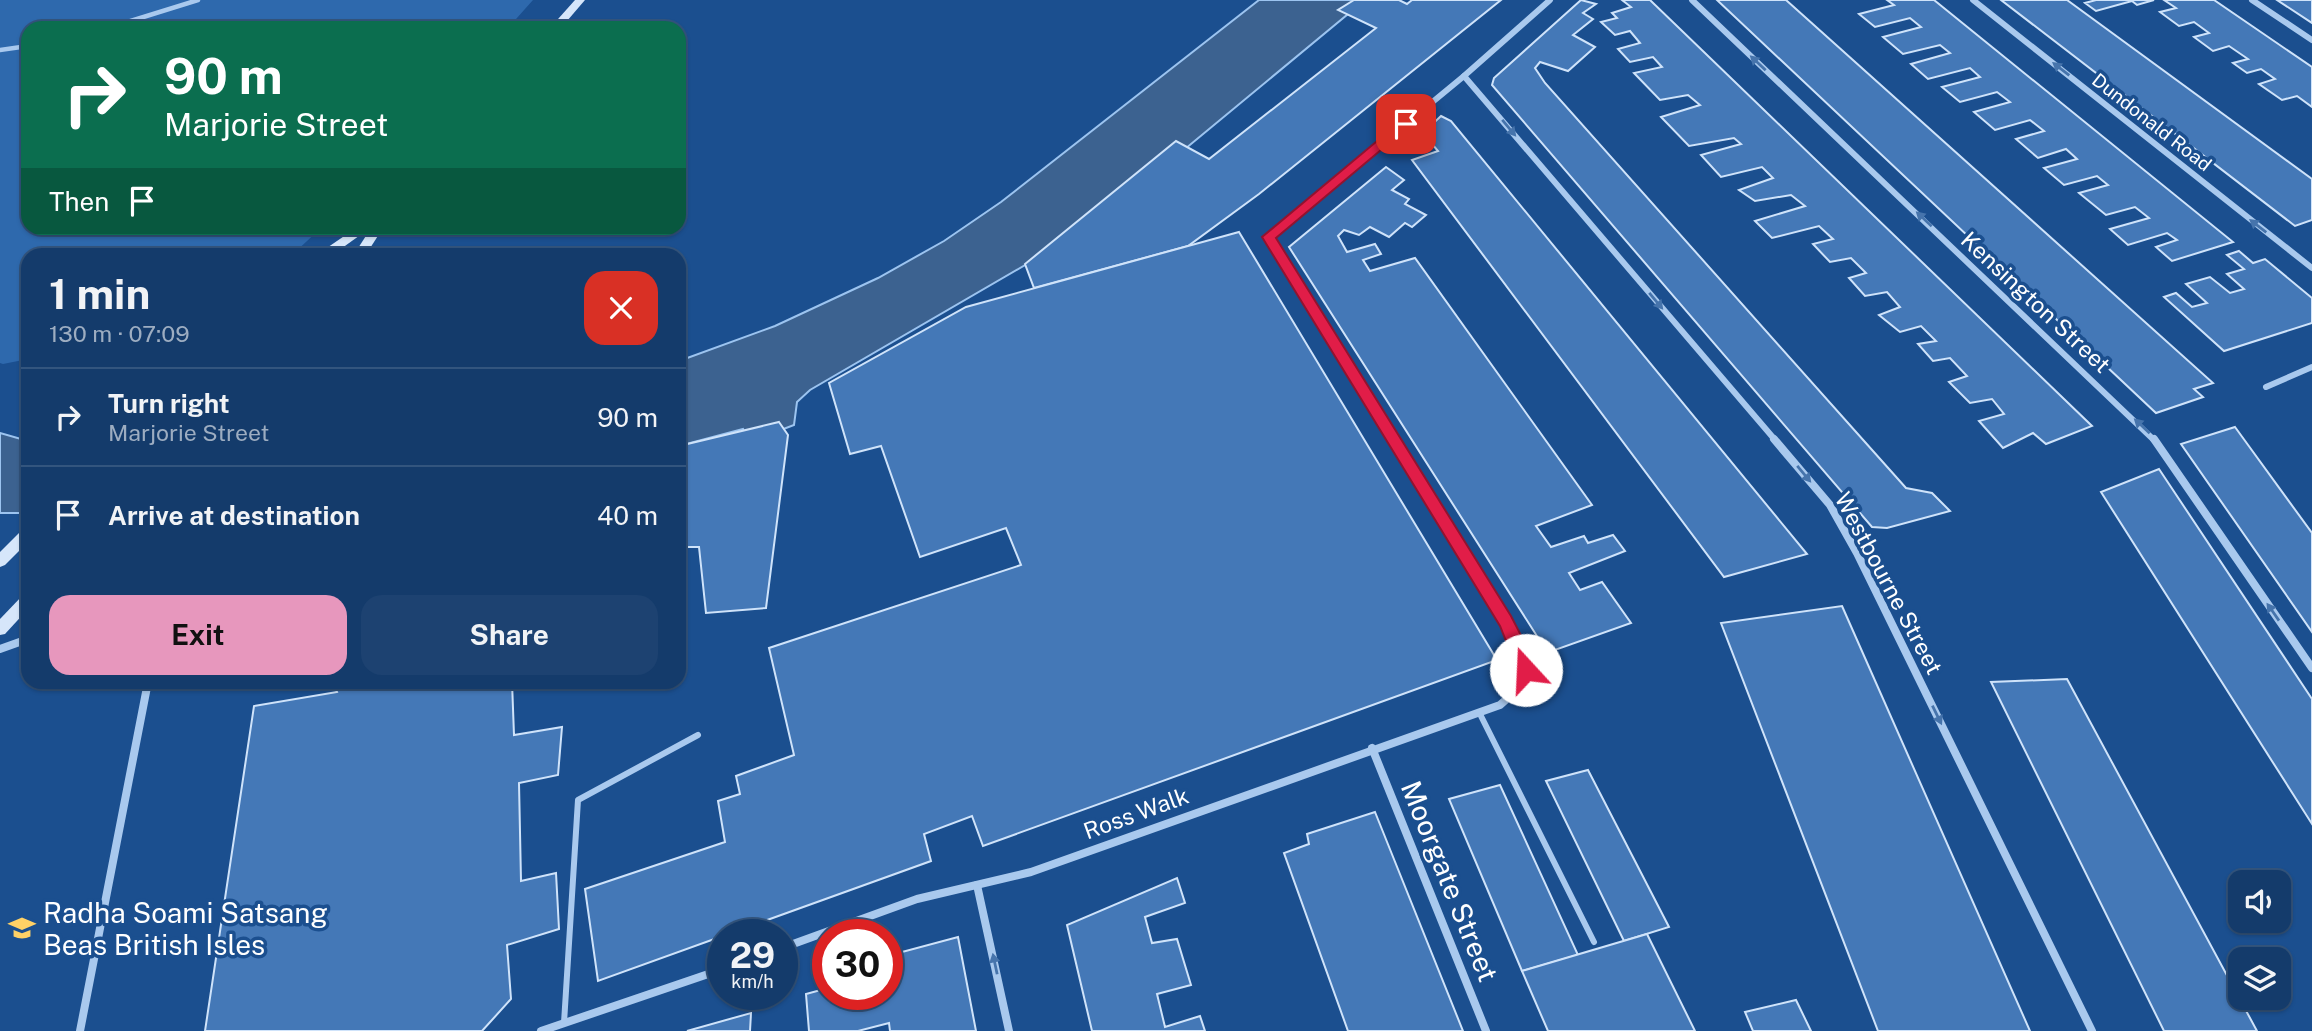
<!DOCTYPE html>
<meta charset="utf-8">
<style>
:root{--surface:#143b6b;--page:#1d4271;--text:#f1f3f6;--muted:#9dadc1;--line:#33557e;--accent:#e797bd}
body{margin:0;font-family:"Public Sans",sans-serif;background:var(--page);color:var(--text);height:100vh;display:flex;flex-direction:column;font-size:26px;white-space:nowrap}
*{box-sizing:border-box;margin:0}
p{font-size:23px;color:var(--muted)}
.icon{flex:none;width:38px;height:38px;fill:none;stroke:currentColor;stroke-width:2;stroke-linecap:round;stroke-linejoin:round}
.map{position:relative;flex:1;overflow:hidden}
.panel{position:absolute;left:21px;top:248px;width:665px;height:441px;display:flex;flex-direction:column;background:var(--surface);border-radius:21px;box-shadow:0 2px 5px #0004,0 0 0 2px var(--line)}
.panel>*{flex:none}
.guide{position:absolute;left:21px;top:21px;width:665px;height:214px;border-radius:21px;box-shadow:0 2px 5px #0004,0 0 0 2px var(--line);background:#0b6e4f;color:#fff;overflow:hidden}
.controls{position:absolute;left:2228px;top:870px;display:grid;gap:14px}
.controls a{display:grid;place-items:center;width:63px;height:63px;border-radius:14px;background:var(--surface);box-shadow:0 2px 5px #0004,0 0 0 2px var(--line);font-size:35px}
.speed{position:absolute;left:707px;top:919px;display:flex;gap:14px;font-size:35px;font-weight:700;text-align:center}
.speed>*{display:grid;place-content:center;width:91px;height:91px;border-radius:50%;background:var(--surface);box-shadow:0 2px 5px #0004,0 0 0 2px var(--line);line-height:1}
.speed small{font-size:18px;font-weight:400}
.speed .limit{border:10px solid #d22;background:#fff;color:#111}
.pin{position:absolute;display:grid;place-items:center;width:60px;height:60px;color:#fff;margin:-30px;border-radius:14px;box-shadow:0 4px 10px #0006}
.me{position:absolute;width:77px;margin:-38px;rotate:340deg;stroke-linejoin:round;filter:drop-shadow(0 0 5px #0008)}
.turn{display:flex;align-items:center;gap:24px;height:147px;padding:0 28px;font-size:32px}
.turn .icon{width:91px;height:91px;stroke-width:2.5}
.turn b{display:block;font-size:49px;line-height:60px}
.then{display:flex;align-items:center;height:66px;padding:0 28px;background:#0003;gap:14px;font-size:26px}
.round{display:grid;place-items:center;flex:none;width:74px;height:74px;border-radius:21px;background:var(--page)}
.head{display:flex;align-items:center;justify-content:space-between;height:119px;padding:0 28px}
h1{font-size:42px;font-weight:700;line-height:52px}
.primary-button{display:flex;gap:14px;margin-top:auto;padding:14px 28px}
.primary-button a{flex:1;height:80px;border-radius:21px;background:var(--accent);color:#111;font-size:28px;font-weight:700;line-height:80px;text-align:center}
.primary-button a+a{background:var(--page);color:var(--text)}
ul{padding:0;list-style:none}
li{display:flex;align-items:center;gap:21px;height:98px;padding:0 28px;border-top:2px solid var(--line)}
li div{flex:1}
li b{display:block;font-size:26px}
li em{font-style:normal}
.map>svg:first-child{display:block}
.green{fill:#2e69ad}
.water{fill:#3c6290;stroke:#9cc4f0;stroke-width:2}
.building{fill:#4478b7;stroke:#cfe3fa;stroke-width:2}
.lines{fill:none;stroke-linecap:round;stroke-linejoin:round}
.lane-far1{stroke:#a9c9ee;stroke-width:4.5}
.lane{stroke:#a9c9ee;stroke-width:6}
.street-far1{stroke:#a9c9ee;stroke-width:6}
.street{stroke:#a9c9ee;stroke-width:8}
.secondary{fill:#d6e6fa;fill-rule:evenodd}
.oneway{fill:#4674ac}
.route{fill:#e11d48;stroke:#92132f;stroke-width:2}
.labels{text-anchor:middle;dominant-baseline:central;stroke-width:7;stroke-linejoin:round;paint-order:stroke}
.far-street-label{font-size:19px;fill:#fff;stroke:#1b4f8f}
.street-label{font-size:23px;fill:#fff;stroke:#1b4f8f}
.near-street-label{font-size:28px;fill:#fff;stroke:#1b4f8f}
.near-poi-label{font-size:28px;fill:#fff;stroke:#1b4f8f;text-anchor:start}
</style>
<div class="map">
<svg width="2312" height="1031" viewBox="0 0 2312 1031">
<rect width="100%" height="100%" fill="#1b4f8f"/>
<polygon class="green" points="0,0 533,0 508,28 28,28 28,228 321,228 292,255 28,256 28,359 3,364 0,363"/>
<g class="water">
<polygon points="1259,0 1365,0 1058,254 1039,257 810,390 797,402 794,425 749,442 743,429 679,446 679,361 775,326 878,278 944,241 1001,202"/>
<polygon points="0,433 28,441 28,513 0,513"/>
</g>
<g class="building">
<polygon points="1354,0 1399,0 1407,4 1412,0 1501,0 1259,194 1188,246 1034,288 1025,264 1176,141 1209,159 1376,28 1338,10"/>
<polygon points="1581,0 1596,4 1583,13 1593,19 1573,35 1595,47 1568,71 1540,62 1535,68 1545,83 1906,488 1932,493 1950,511 1887,528 1872,527 1492,85 1494,78"/>
<polygon points="1622,0 1650,0 2092,426 2046,444 2033,433 2003,448 1979,421 2004,414 1992,399 1970,403 1949,382 1967,376 1950,358 1933,361 1918,344 1936,341 1921,326 1900,332 1879,315 1900,307 1887,292 1865,296 1849,278 1866,273 1851,258 1830,262 1813,244 1833,239 1819,226 1772,238 1755,221 1805,206 1791,195 1755,201 1739,190 1773,178 1762,167 1721,177 1701,155 1741,144 1734,138 1689,146 1661,117 1700,105 1688,95 1660,100 1634,73 1662,67 1653,57 1630,62 1618,49 1640,43 1630,31 1615,35 1601,22 1617,18 1612,13 1631,7"/>
<polygon points="1717,0 1786,0 2213,383 2194,389 2203,397 2156,413"/>
<polygon points="1887,0 1934,0 2233,242 2172,261 2156,247 2177,240 2167,233 2128,245 2110,229 2149,218 2135,207 2106,215 2079,193 2108,185 2097,176 2064,185 2044,168 2077,159 2066,149 2038,158 2016,139 2044,131 2030,120 1995,130 1974,112 2010,102 1997,92 1960,102 1942,87 1980,77 1970,68 1928,79 1911,64 1950,53 1940,45 1903,54 1883,37 1921,27 1910,18 1875,27 1859,14 1894,5"/>
<polygon points="2001,0 2067,0 2312,179 2312,220 2295,226"/>
<polygon points="2096,0 2154,0 2137,5 2132,1 2096,11 2085,3"/>
<polygon points="2164,0 2214,0 2312,67 2312,107 2297,96 2282,100 2259,84 2275,79 2261,69 2247,73 2233,63 2248,59 2229,46 2213,51 2194,37 2209,33 2194,22 2179,26 2160,12 2176,8"/>
<polygon points="2277,0 2312,0 2312,23"/>
<polygon points="1441,116 1451,121 1807,554 1724,577 1412,160 1438,151 1423,133"/>
<polygon points="1386,167 1404,180 1392,190 1409,199 1405,204 1426,215 1412,227 1405,223 1389,237 1370,227 1359,235 1344,230 1338,236 1347,252 1375,244 1381,254 1363,260 1370,271 1415,258 1592,505 1536,526 1551,547 1584,536 1588,543 1613,535 1625,551 1569,573 1580,590 1602,582 1631,623 1555,650 1542,644 1289,247"/>
<polygon points="1239,232 1497,660 983,846 972,816 924,834 931,861 598,981 585,889 725,842 718,801 740,794 736,776 794,755 769,648 1021,565 1006,528 920,557 881,446 850,454 829,383 966,307"/>
<polygon points="2239,251 2253,263 2265,259 2312,298 2312,323 2224,351 2164,297 2176,293 2192,307 2207,303 2186,284 2210,277 2230,293 2244,289 2227,274 2244,269 2227,255"/>
<polygon points="779,422 788,435 766,608 706,613 699,547 679,547 679,446"/>
<polygon points="2235,427 2312,533 2312,632 2181,444"/>
<polygon points="2159,469 2312,699 2312,824 2101,492"/>
<polygon points="1842,606 2030,1031 1878,1031 1721,623"/>
<polygon points="2067,679 2257,1031 2164,1031 1991,682"/>
<polygon points="333,682 512,682 514,735 562,727 558,775 519,783 521,881 556,873 559,929 507,945 511,999 482,1031 205,1031 254,706 337,692"/>
<polygon points="1588,770 1669,927 1624,941 1546,781"/>
<polygon points="1500,785 1578,955 1522,971 1449,799"/>
<polygon points="1375,812 1463,1031 1348,1031 1284,853 1309,844 1307,834"/>
<polygon points="1177,878 1185,903 1145,917 1152,943 1177,939 1191,985 1157,994 1165,1027 1200,1016 1205,1031 1092,1031 1067,925"/>
<polygon points="1647,934 1695,1031 1548,1031 1522,971"/>
<polygon points="958,937 976,1031 890,1031 889,1023 858,1031 809,1031 806,994 828,988 828,994 887,994 887,956"/>
<polygon points="1796,1000 1811,1031 1753,1031 1745,1012"/>
<polygon points="751,1013 750,1031 687,1031"/>
</g>
<g class="lines">
<g class="lane-far1">
<polyline points="108,28 198,0"/>
<polyline points="0,50 28,46"/>
</g>
<g class="lane">
<polyline points="1479,712 1594,942"/>
<polyline points="564,1023 578,800 698,735"/>
</g>
<g class="street-far1">
<polyline points="1692,0 2155,441"/>
<polyline points="1973,0 2312,268"/>
<polyline points="2252,0 2312,40"/>
<polyline points="1464,76 1776,441"/>
<polyline points="2266,387 2312,367"/>
<polyline points="1395,441 1269,237 1464,76 1550,0"/>
</g>
<g class="street">
<polyline points="1774,439 1830,505 1857,553 2092,1031"/>
<polyline points="2154,439 2312,668"/>
<polyline points="0,649 28,639"/>
<polyline points="1372,748 1486,1031"/>
<polyline points="977,885 1009,1031"/>
<polyline points="782,948 917,899 1031,872 1500,705 1518,689 1526,670 1506,621 1394,439"/>
<polyline points="80,1031 148,682"/>
<polyline points="541,1031 723,969"/>
</g>
<g class="secondary">
<polygon points="575,0 585,0 561,28 550,28"/>
<polygon points="356,228 370,228 331,256 315,256"/>
<polygon points="371,228 383,228 365,256 353,256"/>
<polygon points="28,527 28,542 5,565 0,567 0,552 23,529"/>
<polygon points="28,593 28,609 5,634 0,635 0,619 23,595"/>
</g>
</g>
<defs><path id="oneway-solid" d="M-6-.8H1V-3.2L6.5 0L1 3.2V.8H-6Z" transform="scale(1.75)"/></defs>
<g class="oneway">
<use href="#oneway-solid" transform="translate(1758 63) rotate(-137)"/>
<use href="#oneway-solid" transform="translate(2061 69) rotate(-142)"/>
<use href="#oneway-solid" transform="translate(1509 128) rotate(50)"/>
<use href="#oneway-solid" transform="translate(1924 219) rotate(-137)"/>
<use href="#oneway-solid" transform="translate(2258 226) rotate(-142)"/>
<use href="#oneway-solid" transform="translate(1656 301) rotate(50)"/>
<use href="#oneway-solid" transform="translate(2142 426) rotate(-137)"/>
<use href="#oneway-solid" transform="translate(1804 474) rotate(50)"/>
<use href="#oneway-solid" transform="translate(2273 612) rotate(-125)"/>
<use href="#oneway-solid" transform="translate(1937 715) rotate(64)"/>
<use href="#oneway-solid" transform="translate(995 964) rotate(-102)"/>
</g>
<polygon class="route" points="1401,121 1412,124 1276,238 1511,616 1529,651 1535,670 1526,678 1520,676 1500,626 1262,237"/>
<defs>
<symbol id="school-bare" viewBox="-9 -9 18 18"><path d="M0-5L7-2L0 1L-7-2ZM-4 1L0 2.5L4 1V4Q0 6-4 4Z" fill="#ffd166" stroke="#1b4f8f" stroke-width="2.5" paint-order="stroke"/></symbol>
</defs>
<g fill-rule="evenodd">
<use href="#school-bare" x="3" y="909" width="38" height="38"/>
</g>
<g class="labels">
<g class="far-street-label">
<text transform="translate(2152 122) rotate(38)">Dundonald Road</text>
</g>
<g class="street-label">
<text transform="translate(2036 302) rotate(43)">Kensington Street</text>
<text transform="translate(1889 583) rotate(62)">Westbourne Street</text>
<text transform="translate(1136 813) rotate(-20)">Ross Walk</text>
</g>
<g class="near-street-label">
<text transform="translate(1450 881) rotate(68)">Moorgate Street</text>
</g>
<g class="near-poi-label">
<text x="43" y="912">Radha Soami Satsang<tspan x="43" dy="32">Beas British Isles</tspan></text>
</g>
</g>
</svg>
<div class="controls">
<a><svg class="icon" aria-label="sound" viewBox="0 0 24 24"><path d="M4 9h4l5-4v14l-5-4H4zM17 9q2 3 0 6"/></svg></a>
<a><svg class="icon" aria-label="layers" viewBox="0 0 24 24"><path d="M12 4l9 5-9 5-9-5zM3 14l9 5 9-5"/></svg></a>
</div>
<div class="speed"><div>29<small>km/h</small></div><div class="limit">30</div></div>
<div class="pin" style="left:1406px;top:124px;background:#d93025"><svg class="icon" aria-label="arrive" viewBox="0 0 24 24"><path d="M6 21V4h12l-3 4 3 4H6"/></svg></div>
<svg class="me" style="left:1526px;top:670px" viewBox="-20 -20 40 40"><circle r="19" fill="#fff"/><path d="M0-13L10 11 0 6-10 11z" fill="#e11d48"/></svg>
<div class="guide">
<div class="turn"><svg class="icon" aria-label="right" viewBox="0 0 24 24"><path d="M7 20v-9h11M14 6l5 5-5 5"/></svg><div><b>90 m</b>Marjorie Street</div></div>
<div class="then">Then<svg class="icon" aria-label="arrive" viewBox="0 0 24 24"><path d="M6 21V4h12l-3 4 3 4H6"/></svg></div>
</div>
<section class="panel">
<div class="head"><div><h1>1 min</h1><p>130 m · 07:09</p></div><a class="round" style="background:#d93025;color:#fff"><svg class="icon" aria-label="close" viewBox="0 0 24 24"><path d="M6 6l12 12M18 6L6 18"/></svg></a></div>
<ul>
<li><svg class="icon" aria-label="right" viewBox="0 0 24 24"><path d="M7 20v-9h11M14 6l5 5-5 5"/></svg><div><b>Turn right</b><p>Marjorie Street</p></div><em>90 m</em></li>
<li><svg class="icon" aria-label="arrive" viewBox="0 0 24 24"><path d="M6 21V4h12l-3 4 3 4H6"/></svg><div><b>Arrive at destination</b></div><em>40 m</em></li>
</ul>
<div class="primary-button"><a>Exit</a><a>Share</a></div>
</section>
</div>
